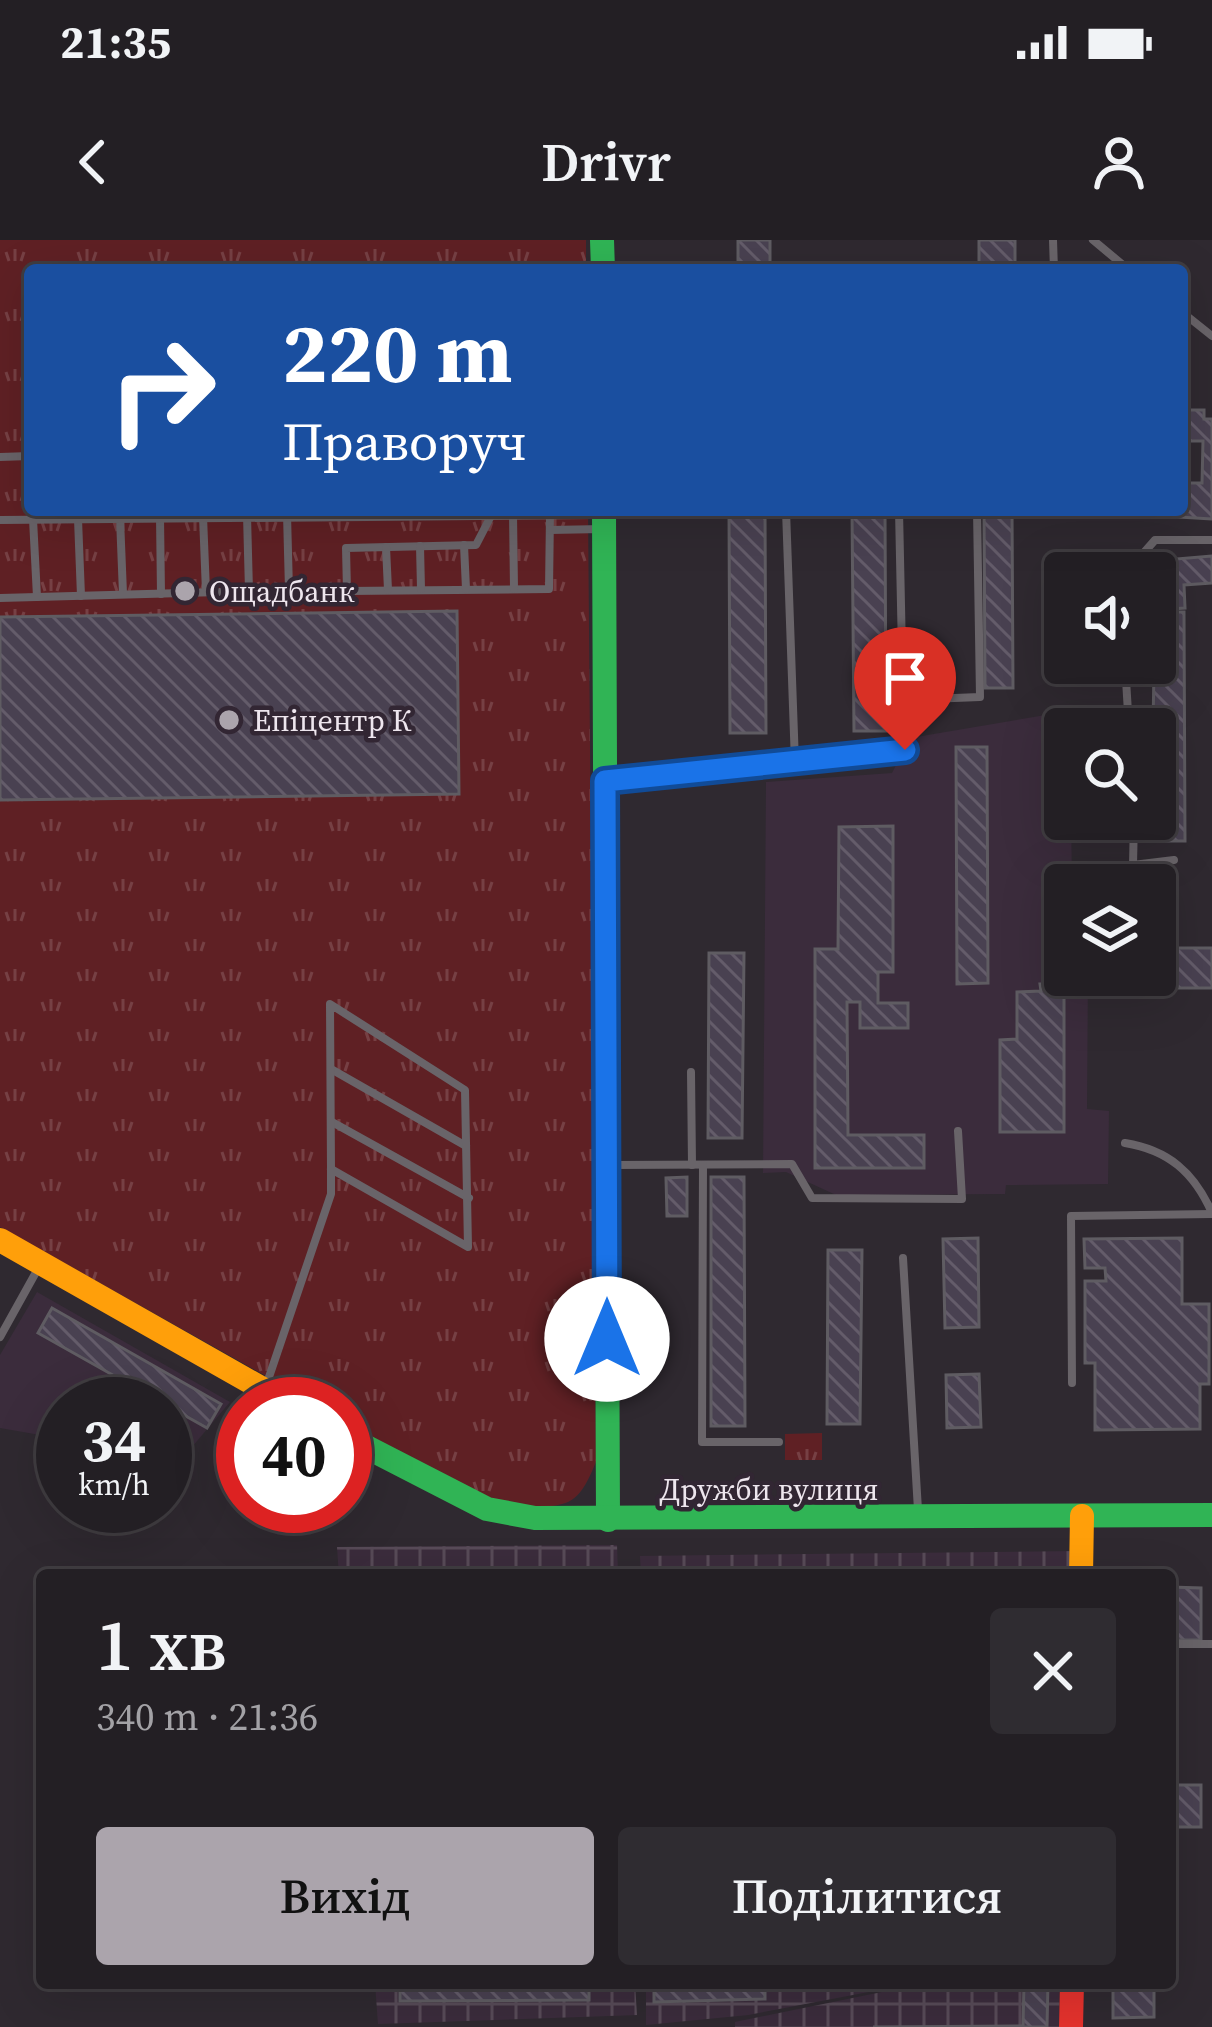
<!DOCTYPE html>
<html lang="uk">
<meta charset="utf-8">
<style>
:root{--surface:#231f24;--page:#2f2c31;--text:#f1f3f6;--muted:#a3a2a6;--line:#403d41;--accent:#aba4ac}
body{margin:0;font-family:"Source Serif 4",serif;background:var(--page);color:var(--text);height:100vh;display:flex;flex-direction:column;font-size:45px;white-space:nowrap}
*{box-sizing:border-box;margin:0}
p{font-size:39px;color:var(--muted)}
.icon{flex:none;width:66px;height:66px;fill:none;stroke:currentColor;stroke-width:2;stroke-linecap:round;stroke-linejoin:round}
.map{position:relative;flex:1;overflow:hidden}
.details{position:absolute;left:36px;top:1329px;width:1140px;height:420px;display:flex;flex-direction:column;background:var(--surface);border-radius:12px;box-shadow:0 12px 48px #0002,0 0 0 3px var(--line)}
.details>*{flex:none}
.top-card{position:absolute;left:24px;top:24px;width:1164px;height:252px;border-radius:12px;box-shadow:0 12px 48px #0002,0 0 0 3px var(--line);background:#1a4fa0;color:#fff;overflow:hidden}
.controls{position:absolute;left:1044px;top:312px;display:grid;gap:24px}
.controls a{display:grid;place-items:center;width:132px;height:132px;border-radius:12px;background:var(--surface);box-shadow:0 12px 48px #0002,0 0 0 3px var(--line);font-size:60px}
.speed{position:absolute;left:36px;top:1137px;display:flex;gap:24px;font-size:60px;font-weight:700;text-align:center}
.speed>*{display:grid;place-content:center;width:156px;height:156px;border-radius:50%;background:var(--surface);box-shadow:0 12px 48px #0002,0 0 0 3px var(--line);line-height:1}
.speed small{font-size:30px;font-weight:400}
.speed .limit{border:18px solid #d22;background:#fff;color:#111}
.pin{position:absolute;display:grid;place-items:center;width:102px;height:102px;color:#fff;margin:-123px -51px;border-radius:50% 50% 50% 0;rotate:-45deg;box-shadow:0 0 12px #0007}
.pin .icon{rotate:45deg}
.me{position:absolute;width:132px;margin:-66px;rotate:0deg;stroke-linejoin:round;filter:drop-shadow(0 0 9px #0008)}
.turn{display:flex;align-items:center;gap:42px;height:252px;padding:0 60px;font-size:54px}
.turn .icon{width:156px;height:156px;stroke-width:2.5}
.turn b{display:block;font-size:84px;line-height:102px}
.round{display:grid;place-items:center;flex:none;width:126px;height:126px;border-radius:12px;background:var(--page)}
.overview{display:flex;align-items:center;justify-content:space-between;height:204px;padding:0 60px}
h1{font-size:72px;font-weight:600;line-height:90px}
.action{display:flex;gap:24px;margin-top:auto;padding:24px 60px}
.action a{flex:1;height:138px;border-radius:12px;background:var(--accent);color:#111;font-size:48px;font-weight:600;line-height:138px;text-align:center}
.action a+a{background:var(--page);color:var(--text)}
.status{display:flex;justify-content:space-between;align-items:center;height:84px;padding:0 60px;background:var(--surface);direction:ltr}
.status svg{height:33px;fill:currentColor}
header{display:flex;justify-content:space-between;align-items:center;height:156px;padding:0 60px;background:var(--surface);font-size:54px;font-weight:600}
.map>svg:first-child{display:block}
.built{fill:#3b2c3c}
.industrial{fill:url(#industrial-grid)}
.grass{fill:url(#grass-tufts)}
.building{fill:url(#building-back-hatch);stroke:#5f5c62;stroke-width:3}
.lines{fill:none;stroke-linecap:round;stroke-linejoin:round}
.lane{stroke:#696469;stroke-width:8}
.fast{stroke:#30b455;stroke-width:24}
.slow{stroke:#ff9f0a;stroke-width:24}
.jam{stroke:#e5322d;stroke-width:24}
.route-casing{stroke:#114b97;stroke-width:30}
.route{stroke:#1a73e8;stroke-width:21}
.poi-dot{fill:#aba4ac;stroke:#322633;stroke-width:4.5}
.labels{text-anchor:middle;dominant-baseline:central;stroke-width:9;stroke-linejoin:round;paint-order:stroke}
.poi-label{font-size:30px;fill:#eee6ee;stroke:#322633;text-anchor:start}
.street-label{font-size:30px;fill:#eee6ee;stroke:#322633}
</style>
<div class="status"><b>21:35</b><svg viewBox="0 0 49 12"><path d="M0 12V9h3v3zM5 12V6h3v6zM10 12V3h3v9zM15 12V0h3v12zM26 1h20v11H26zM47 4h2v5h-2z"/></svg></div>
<header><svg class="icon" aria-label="back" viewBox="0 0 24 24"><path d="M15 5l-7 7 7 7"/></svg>Drivr<svg class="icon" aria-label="person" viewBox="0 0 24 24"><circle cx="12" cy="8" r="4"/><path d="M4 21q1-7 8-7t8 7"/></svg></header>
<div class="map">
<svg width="1212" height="1787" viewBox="0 0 1212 1787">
<defs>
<pattern id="industrial-grid" width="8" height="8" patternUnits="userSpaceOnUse" patternTransform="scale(3)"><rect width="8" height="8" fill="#3b2c3c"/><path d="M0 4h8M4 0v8" fill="none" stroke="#584b58"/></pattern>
<pattern id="grass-tufts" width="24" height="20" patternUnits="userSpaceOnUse" patternTransform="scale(3)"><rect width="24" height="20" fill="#5f2024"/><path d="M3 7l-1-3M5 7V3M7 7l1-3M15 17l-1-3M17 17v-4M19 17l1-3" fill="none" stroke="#764044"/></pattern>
<pattern id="building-back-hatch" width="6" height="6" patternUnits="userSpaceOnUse" patternTransform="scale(3)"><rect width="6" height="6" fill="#494151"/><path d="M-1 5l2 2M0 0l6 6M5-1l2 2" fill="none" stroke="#645c6a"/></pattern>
</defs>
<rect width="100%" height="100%" fill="#2f2930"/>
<g class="built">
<polygon points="1069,471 1065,579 1071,579 1072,638 1058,639 1057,712 1065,713 1065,735 1088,735 1087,869 1109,871 1108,944 1006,945 1005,954 836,955 786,932 763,933 766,542 892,533 910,498"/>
<polygon points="37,1052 230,1162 181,1220 165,1217 165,1164 63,1164 63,1199 0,1188 0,1115"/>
</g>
<g class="industrial">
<polygon points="617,1305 618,1335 339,1335 337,1307"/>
<polygon points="1081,1311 1080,1335 641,1335 640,1316"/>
<polygon points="375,1743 635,1743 637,1775 378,1784"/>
<polygon points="646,1743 916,1743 748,1775 646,1785"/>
<polygon points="926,1743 1060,1743 1059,1787 735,1787 735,1782"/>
</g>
<g class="grass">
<path d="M0,0H586V30H30V270H588L596,1222C589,1238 581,1260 562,1264C489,1283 405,1214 345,1180V1164H316L0,987Z"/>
<polygon points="822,1193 822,1220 785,1220 785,1194"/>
</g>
<g class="building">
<rect x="738" y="0" width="32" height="30"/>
<rect x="979" y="0" width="36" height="30"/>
<polygon points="1182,116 1188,116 1187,170 1204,170 1204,179 1212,179 1212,279 1146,275 1146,270 1182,270 1182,243 1202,243 1203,201 1182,201"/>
<polygon points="729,270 765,270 766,493 730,493"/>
<polygon points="852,270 885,270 886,491 854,491"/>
<polygon points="984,270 1012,270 1013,448 985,448"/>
<polygon points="1212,316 1212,343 1184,345 1185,368 1156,370 1152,321"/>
<polygon points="457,371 459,554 0,560 0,377"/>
<polygon points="1155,372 1184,372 1185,601 1151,601"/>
<polygon points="956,507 987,507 988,743 957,744"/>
<polygon points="893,586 893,732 878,732 878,763 908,763 908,788 860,788 860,762 847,762 848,895 924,895 924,928 815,928 815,709 838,709 839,587"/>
<polygon points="1155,708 1212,708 1212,748 1154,748"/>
<polygon points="709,713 744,713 742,898 708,898"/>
<polygon points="1040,744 1064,744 1064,892 1000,892 1000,800 1017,799 1017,752 1041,751"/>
<polygon points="687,937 687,976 667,976 666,938"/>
<polygon points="711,937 744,937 745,1186 711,1186"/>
<polygon points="978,998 979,1087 945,1088 943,999"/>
<polygon points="1182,998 1182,1064 1209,1064 1209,1144 1200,1144 1200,1189 1095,1190 1095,1123 1085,1123 1085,1041 1106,1041 1105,1028 1085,1028 1084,999"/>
<polygon points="828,1010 862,1010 860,1184 827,1184"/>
<polygon points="52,1068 221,1164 207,1188 38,1093"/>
<polygon points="979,1134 981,1187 947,1188 946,1135"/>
<polygon points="1170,1347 1201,1348 1201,1400 1170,1400"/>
<rect x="1170" y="1545" width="31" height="42"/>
<polygon points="617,1743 617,1748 589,1748 589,1760 400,1761 400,1743"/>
<polygon points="654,1743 765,1743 765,1759 654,1762"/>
<polygon points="1024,1743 1048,1743 1047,1787 873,1787 1023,1786"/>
<polygon points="1113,1743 1154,1743 1154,1777 1113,1778"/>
</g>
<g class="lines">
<g class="lane">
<polyline points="1053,0 1054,30"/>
<polyline points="1093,0 1129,30"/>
<polyline points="1182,72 1212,96"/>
<polyline points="0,217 30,216"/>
<polyline points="899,270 903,460 980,457 977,270"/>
<polyline points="492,274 476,305 346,308 347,351 549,349 550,274"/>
<polyline points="513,274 514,349"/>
<polyline points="247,275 249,351"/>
<polyline points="203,276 206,352"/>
<polyline points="160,277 161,354"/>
<polyline points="120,278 123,354"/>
<polyline points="33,279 37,357"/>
<polyline points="78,279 81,356"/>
<polyline points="0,280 598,275"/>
<polyline points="550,290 602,289"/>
<polyline points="464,305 466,349"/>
<polyline points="420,306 421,349"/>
<polyline points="386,307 388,350"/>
<polyline points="1126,333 1155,300 1212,300"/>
<polyline points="0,358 289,350 287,274"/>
<polyline points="1125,423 1129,489"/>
<polyline points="795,523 905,510 903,460"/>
<polyline points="607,541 795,523 786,270"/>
<polyline points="1134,579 1133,625 1174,620"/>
<polyline points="331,829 466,906"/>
<polyline points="691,832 692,925"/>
<polyline points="332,882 469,958"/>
<path d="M1125,903C1168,910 1194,932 1212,973"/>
<polyline points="613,925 792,924 812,958 962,959 958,891"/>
<polyline points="703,925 702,1202 779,1202"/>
<polyline points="903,1018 918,1270"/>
<polyline points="0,1097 40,1025"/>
<polyline points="267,1143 331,954 331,929 330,764 465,850 468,1007 331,929"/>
<polyline points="1072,1143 1071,976 1212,974"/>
<polyline points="1170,1404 1212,1404"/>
</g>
<g class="fast">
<polyline points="602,0 603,30"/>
<polyline points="604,270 608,1280"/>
<polyline points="345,1196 487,1269 535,1278 1212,1275"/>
</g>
<g class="slow">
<polyline points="0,1000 289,1164"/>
<polyline points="1081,1335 1082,1276"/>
</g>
<polyline class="jam" points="1071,1787 1072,1743"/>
</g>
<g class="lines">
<defs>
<polyline id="route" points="607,1099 605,541 905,510"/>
</defs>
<use href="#route" class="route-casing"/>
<use href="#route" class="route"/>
</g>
<g class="poi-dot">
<circle cx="185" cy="351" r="12"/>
<circle cx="229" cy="480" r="12"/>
</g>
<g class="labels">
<g class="poi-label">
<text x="209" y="351">Ощадбанк</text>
<text x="253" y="480">Епіцентр К</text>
</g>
<g class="street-label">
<text x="769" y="1249">Дружби вулиця</text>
</g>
</g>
</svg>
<div class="controls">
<a><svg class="icon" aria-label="sound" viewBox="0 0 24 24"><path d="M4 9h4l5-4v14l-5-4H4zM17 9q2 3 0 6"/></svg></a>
<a><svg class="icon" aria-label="search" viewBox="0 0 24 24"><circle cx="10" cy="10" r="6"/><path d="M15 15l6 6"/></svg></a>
<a><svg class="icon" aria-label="layers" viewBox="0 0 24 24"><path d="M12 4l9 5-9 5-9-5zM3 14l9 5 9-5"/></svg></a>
</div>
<div class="speed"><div>34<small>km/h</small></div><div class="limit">40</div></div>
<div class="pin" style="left:905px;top:510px;background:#d93025"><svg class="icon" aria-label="arrive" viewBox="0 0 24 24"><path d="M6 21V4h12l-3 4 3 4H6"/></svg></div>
<svg class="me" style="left:607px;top:1099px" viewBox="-20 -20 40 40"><circle r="19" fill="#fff"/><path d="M0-13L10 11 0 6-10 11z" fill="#1a73e8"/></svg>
<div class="top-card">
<div class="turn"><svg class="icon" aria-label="right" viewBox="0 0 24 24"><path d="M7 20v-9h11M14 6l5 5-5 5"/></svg><div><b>220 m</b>Праворуч</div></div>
</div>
<section class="details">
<div class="overview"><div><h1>1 хв</h1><p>340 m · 21:36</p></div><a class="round"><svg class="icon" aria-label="close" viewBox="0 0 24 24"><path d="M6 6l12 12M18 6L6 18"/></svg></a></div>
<div class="action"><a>Вихід</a><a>Поділитися</a></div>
</section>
</div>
